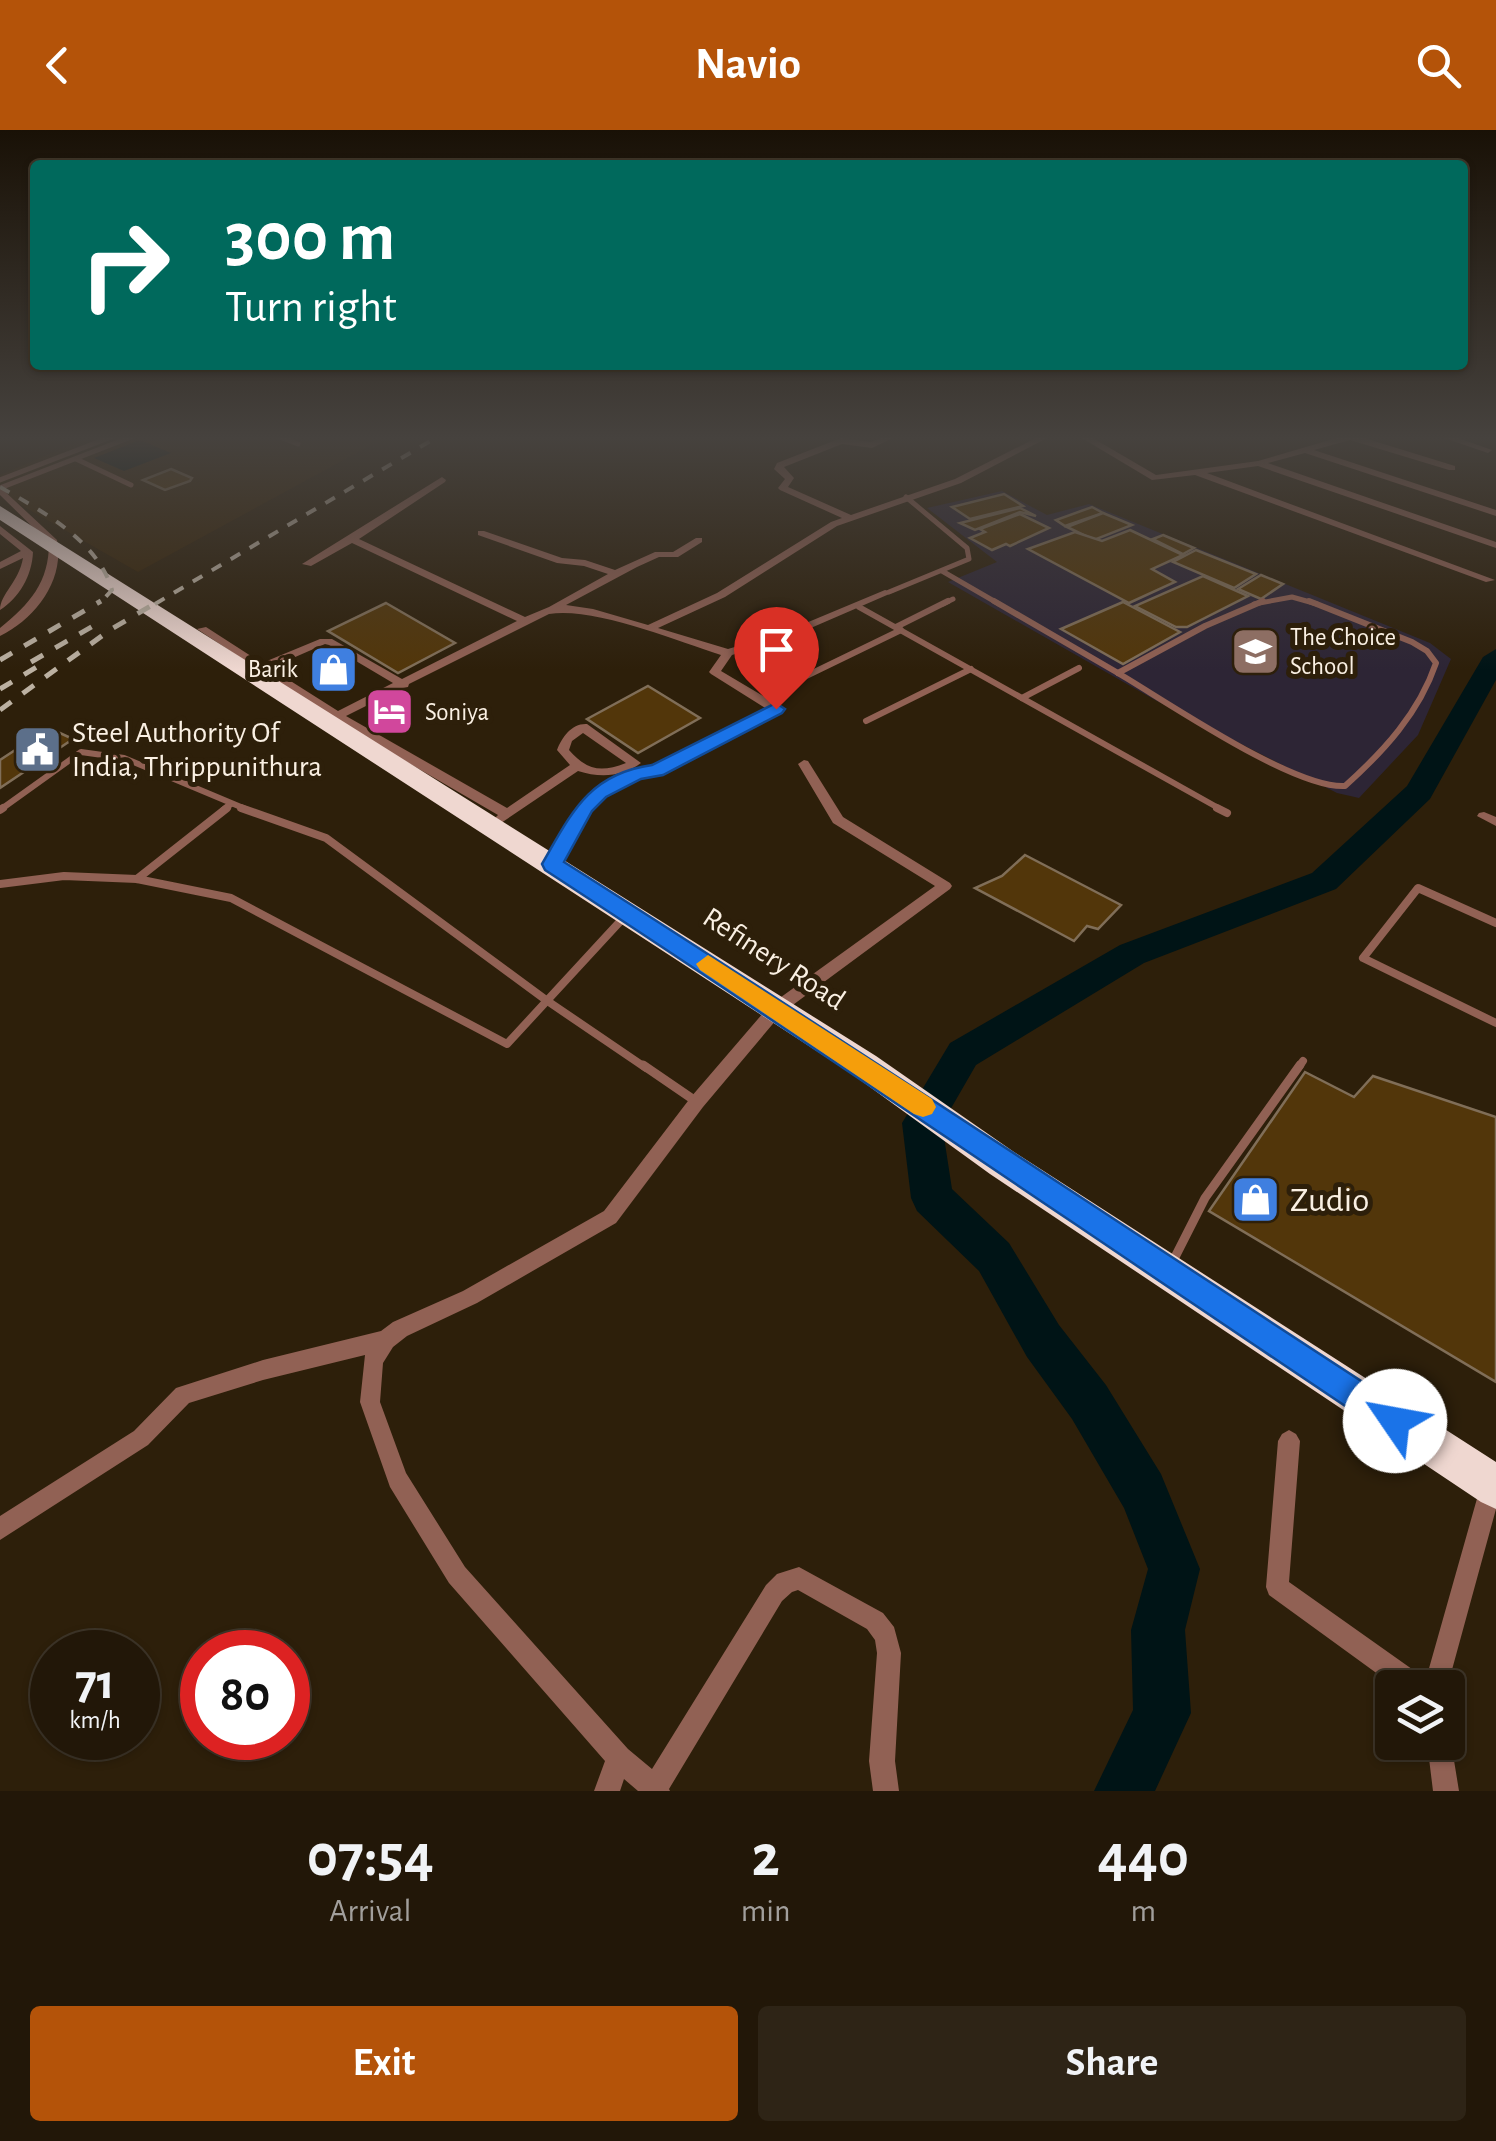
<!DOCTYPE html>
<style>
:root{--surface:#221708;--page:#2e2416;--text:#f1f3f6;--muted:#a29f9c;--line:#3f3629;--accent:#b45309}
body{margin:0;font-family:"Alegreya Sans",sans-serif;background:var(--page);color:var(--text);height:100vh;display:flex;flex-direction:column;font-size:38px;white-space:nowrap}
*{box-sizing:border-box;margin:0}
p{font-size:32px;color:var(--muted)}
.icon{flex:none;width:55px;height:55px;fill:none;stroke:currentColor;stroke-width:2;stroke-linecap:round;stroke-linejoin:round}
.map{position:relative;height:1661px;overflow:hidden}
.side{display:flex;flex-direction:column;background:var(--surface);flex:1}
.side>*{flex:none}
.guide{position:absolute;left:30px;top:30px;width:1438px;height:210px;border-radius:10px;box-shadow:0 2px 8px #0004,0 0 0 2px var(--line);background:#00695c;color:#fff;overflow:hidden}
.controls{position:absolute;left:1375px;top:1540px;display:grid;gap:20px}
.controls a{display:grid;place-items:center;width:90px;height:90px;border-radius:10px;background:var(--surface);box-shadow:0 2px 8px #0004,0 0 0 2px var(--line);font-size:50px}
.speed{position:absolute;left:30px;top:1500px;display:flex;gap:20px;font-size:50px;font-weight:700;text-align:center}
.speed>*{display:grid;place-content:center;width:130px;height:130px;border-radius:50%;background:var(--surface);box-shadow:0 2px 8px #0004,0 0 0 2px var(--line);line-height:1}
.speed small{font-size:25px;font-weight:400}
.speed .limit{border:15px solid #d22;background:#fff;color:#111}
.pin{position:absolute;display:grid;place-items:center;width:85px;height:85px;color:#fff;margin:-102px -42px;border-radius:50% 50% 50% 0;rotate:-45deg;box-shadow:0 0 10px #0007}
.pin .icon{rotate:45deg}
.me{position:absolute;width:110px;margin:-55px;rotate:303deg;stroke-linejoin:round;filter:drop-shadow(0 0 8px #0008)}
.turn{display:flex;align-items:center;gap:35px;height:210px;padding:0 30px;font-size:45px}
.turn .icon{width:130px;height:130px;stroke-width:2.5}
.turn b{display:block;font-size:70px;line-height:85px}
.eta{display:flex;justify-content:space-evenly;align-items:center;height:170px;text-align:center}
.eta b{font-size:60px;font-weight:700;line-height:70px}
.action{display:flex;gap:20px;margin-top:auto;padding:20px 30px}
.action a{flex:1;height:115px;border-radius:10px;background:var(--accent);color:#fff;font-size:40px;font-weight:700;line-height:115px;text-align:center}
.action a+a{background:var(--page);color:var(--text)}
header{display:flex;justify-content:space-between;align-items:center;height:130px;padding:0 30px;background:var(--accent);color:#fff;font-size:45px;font-weight:700}
.map>svg:first-child{display:block}
.built{fill:#372408}
.education{fill:#2d2535}
.water{fill:#001416}
.lines{fill:none;stroke-linecap:round;stroke-linejoin:round}
.river{fill:#001416;fill-rule:evenodd}
.building{fill:#52360a;stroke:#806e58;stroke-width:2.5}
.lane-far3{stroke:#916154;stroke-width:5}
.lane-far2{stroke:#916154;stroke-width:6}
.lane-far1{stroke:#916154;stroke-width:8}
.lane{stroke:#916154;stroke-width:9}
.street{fill:#916154;fill-rule:evenodd}
.highway{fill:#efd7d0;fill-rule:evenodd}
.rail-far1{stroke:#bcb1a2;stroke-width:4;stroke-dasharray:11 11;stroke-linecap:butt}
.rail{stroke:#bcb1a2;stroke-width:5;stroke-dasharray:14 14;stroke-linecap:butt}
.route{fill:#1a73e8;stroke:#114b97;stroke-width:2.5}
.slow{fill:#f59e0b}
.labels{text-anchor:middle;dominant-baseline:central;stroke-width:10;stroke-linejoin:round;paint-order:stroke}
.far-poi-label{font-size:25px;fill:#faf0e3;stroke:#2d1f0a;text-anchor:start}
.poi-label{font-size:30px;fill:#faf0e3;stroke:#2d1f0a;text-anchor:start}
.street-label{font-size:30px;fill:#faf0e3;stroke:#2d1f0a}
.near-poi-label{font-size:35px;fill:#faf0e3;stroke:#2d1f0a;text-anchor:start}
</style>
<header><svg class="icon" aria-label="back" viewBox="0 0 24 24"><path d="M15 5l-7 7 7 7"/></svg>Navio<svg class="icon" aria-label="search" viewBox="0 0 24 24"><circle cx="10" cy="10" r="6"/><path d="M15 15l6 6"/></svg></header>
<div class="map">
<svg width="1496" height="1661" viewBox="0 0 1496 1661">
<rect width="100%" height="100%" fill="#2d1f0a"/>
<polygon class="built" points="89,307 386,307 138,442 0,363 0,345"/>
<polygon class="education" points="1002,361 1047,385 1089,374 1430,513 1451,529 1418,605 1359,668 1337,663 1155,570 948,452 997,432 927,378"/>
<polygon class="water" points="140,310 171,323 124,341 94,328"/>
<g class="lines">
<polygon class="river" points="1496,519 1496,550 1430,669 1336,759 1144,833 976,935 942,994 952,1059 1009,1113 1059,1195 1106,1255 1161,1344 1200,1439 1185,1500 1191,1583 1155,1661 1094,1661 1133,1580 1131,1500 1148,1439 1124,1378 1072,1289 1027,1227 979,1141 917,1081 911,1068 902,993 950,913 1120,815 1312,743 1407,656 1483,527"/>
</g>
<g class="building">
<polygon points="171,339 192,348 190,351 165,360 143,350"/>
<polygon points="1004,364 1023,376 970,389 952,377"/>
<polygon points="1092,377 1103,383 1065,396 1056,390"/>
<polygon points="1020,378 1036,386 1020,382 975,400 960,393"/>
<polygon points="1103,383 1132,395 1094,410 1067,397"/>
<polygon points="1020,384 1049,398 1010,416 1006,414 992,420 970,408 985,402 980,399"/>
<polygon points="1130,400 1183,425 1152,439 1175,452 1129,473 1028,419 1075,402 1102,411"/>
<polygon points="1163,405 1194,418 1183,424 1153,409"/>
<polygon points="1196,420 1256,444 1234,458 1173,432"/>
<polygon points="1261,445 1283,454 1261,469 1238,459"/>
<polygon points="1203,446 1248,466 1187,497 1176,497 1135,476"/>
<polygon points="1123,472 1180,502 1123,534 1061,499"/>
<polygon points="386,473 455,513 398,543 328,501"/>
<polygon points="648,556 700,588 638,623 587,589"/>
<polygon points="49,598 73,609 0,658 0,630"/>
<polygon points="1025,725 1121,775 1098,799 1087,796 1074,811 975,758 1002,746"/>
<polygon points="1305,942 1354,967 1373,946 1496,987 1496,1252 1209,1081"/>
</g>
<g class="lines">
<g class="lane-far3">
<polyline points="280,307 298,314"/>
<polyline points="76,329 131,355"/>
<polyline points="0,350 111,307"/>
<polyline points="0,358 131,307"/>
<polyline points="942,441 999,474"/>
<polyline points="889,462 969,429 967,418 906,367"/>
<polyline points="943,474 953,469"/>
<polyline points="1254,474 1292,467 1317,474"/>
</g>
<g class="lane-far2">
<polyline points="994,471 1118,543"/>
<polyline points="859,477 1222,680"/>
<polyline points="896,497 948,471"/>
<path d="M1118,543C1167,572 1294,659 1345,656C1384,621 1419,583 1436,533L1427,521L1412,512L1309,471"/>
<polyline points="1118,543 1205,496 1263,471"/>
<polyline points="802,548 901,500"/>
<polyline points="1022,568 1079,538"/>
<polyline points="866,591 971,539"/>
<polyline points="0,680 81,622 124,628 248,680"/>
<polyline points="223,680 231,674"/>
</g>
<g class="lane-far1">
<polyline points="241,678 326,708 546,870 646,938"/>
<polyline points="1217,678 1227,683"/>
<polyline points="0,680 3,678"/>
<polyline points="137,749 227,678"/>
<polyline points="0,754 64,746 137,749 231,768 507,914 626,785"/>
<polyline points="1496,793 1418,758 1363,828 1496,893"/>
<polyline points="1298,938 1303,931"/>
</g>
<g class="lane">
<polyline points="643,935 697,972"/>
<polyline points="1172,1133 1205,1068 1300,935"/>
</g>
<g class="street">
<path d="M883,307H895L872,318L842,314L784,337L794,348L788,357L851,385L955,349L1038,307H1049L961,353L837,396L725,467L658,498L728,519L782,503L885,460L894,462L790,507L732,525L721,541L780,576V582L660,644C597,660 588,684 557,737L552,739L545,734C560,708 574,677 599,659C617,646 638,645 657,636C694,618 731,598 767,579L711,544L709,542L721,525C674,510 595,477 549,484L409,554L408,557L402,558L346,586L507,678L570,635L557,620C562,607 572,593 587,594L641,633C622,647 600,648 578,641L501,693L494,689L498,685L333,589L197,499L206,497L262,533L320,509H332L402,549L517,491L352,413L311,436L302,434L442,347L446,350L445,352L359,409L525,487L549,477L608,444L584,436L557,433L478,405V401H484L562,428L585,430L615,440L655,422H673L696,408H702V412L678,427H659L637,437L566,475L593,479L648,495L717,463L831,392L842,388L780,360L778,358L785,349L774,339L777,333L841,308L871,312ZM325,514L329,515L393,553L338,581L270,538ZM583,603L626,633C600,643 587,640 569,620L572,611Z"/>
<polygon points="1080,307 1091,307 1156,345 1258,331 1340,307 1361,307 1455,336 1455,340 1449,340 1350,310 1314,320 1496,380 1496,386 1305,323 1268,333 1496,412 1496,418 1258,336 1207,343 1495,450 1486,452 1195,345 1152,350"/>
<polygon points="1441,307 1455,307 1492,320 1488,323"/>
<path d="M0,357L57,410C65,450 35,489 0,506V498C30,474 49,452 49,413L0,365Z"/>
<path d="M0,396L33,422C32,446 19,468 0,480C0,464 19,452 23,428L0,439V432L21,421L0,404Z"/>
<polygon points="804,630 808,631 843,687 950,753 952,756 950,759 782,883 703,977 616,1093 477,1173 407,1206 393,1217 383,1233 380,1272 406,1343 465,1437 628,1619 652,1639 766,1455 777,1444 799,1437 883,1483 894,1497 901,1523 895,1631 899,1661 873,1661 869,1631 877,1523 875,1510 867,1499 798,1460 792,1462 782,1471 669,1659 670,1661 638,1661 624,1649 620,1661 594,1661 605,1631 449,1453 390,1357 360,1272 365,1225 263,1250 189,1273 148,1315 0,1410 0,1386 134,1301 176,1258 263,1230 381,1201 393,1192 463,1161 604,1081 691,967 770,875 935,756 833,693 798,634"/>
<polygon points="1484,682 1496,687 1496,696 1477,686 1479,683"/>
<polygon points="1289,1300 1296,1304 1300,1311 1289,1452 1426,1549 1480,1358 1483,1350 1491,1347 1496,1349 1496,1379 1447,1558 1397,1558 1269,1465 1266,1457 1278,1311 1282,1304"/>
<polygon points="1448,1603 1451,1612 1459,1661 1433,1661 1427,1612 1448,1612"/>
</g>
<polygon class="highway" points="0,376 876,926 1014,1022 1496,1332 1496,1379 1481,1372 990,1044 852,944 0,390"/>
<g class="rail-far1">
<path d="M0,357C42,381 98,411 112,460L99,474"/>
<polyline points="155,474 437,307"/>
</g>
<g class="rail">
<polyline points="0,530 101,471"/>
<polyline points="31,532 100,492"/>
<polyline points="0,559 45,532"/>
<polyline points="0,580 110,500 159,471"/>
</g>
</g>
<linearGradient id="sky" x2="0" y2="1"><stop stop-color="#191106"/><stop offset="0.57" stop-color="#46423e"/><stop offset="1" stop-color="#46423e" stop-opacity="0"/></linearGradient>
<rect width="1496" height="540" fill="url(#sky)"/>
<path class="route" d="M776,573L785,579L782,583L663,645L641,649L606,667L592,681L564,732C847,911 1125,1098 1406,1280L1411,1291L1406,1302L1395,1307L1384,1302C1104,1115 827,924 545,740L542,734C571,684 588,644 652,635Z"/>
<polygon class="slow" points="708,825 932,969 936,977 932,984 923,987 914,984 700,840 696,834"/>
<defs>
<symbol id="school-square" viewBox="-11 -11 22 22"><rect x="-9" y="-9" width="18" height="18" rx="4" fill="#8d6e63" stroke="#2d1f0a"/><path d="M0-5L7-2L0 1L-7-2ZM-4 1L0 2.5L4 1V4Q0 6-4 4Z" fill="#fff"/></symbol>
<symbol id="shop-square" viewBox="-11 -11 22 22"><rect x="-9" y="-9" width="18" height="18" rx="4" fill="#3f7fe0" stroke="#2d1f0a"/><path d="M-5-2.5h2.3a2.7 3.5 0 0 1 5.4 0H5L5.5 6h-11ZM-1.5-2.5h3a1.5 2.3 0 0 0-3 0Z" fill="#fff"/></symbol>
<symbol id="hotel-square" viewBox="-11 -11 22 22"><rect x="-9" y="-9" width="18" height="18" rx="4" fill="#d1479c" stroke="#2d1f0a"/><path d="M-6-4.5h1.5V1H6V5H4.5V3h-9V5H-6ZM-4 0a1.8 1.8 0 1 1 3.6 0ZM.5 0V-2.5h3Q6-2.5 6 0Z" fill="#fff"/></symbol>
<symbol id="civic-square" viewBox="-11 -11 22 22"><rect x="-9" y="-9" width="18" height="18" rx="4" fill="#5c6f8a" stroke="#2d1f0a"/><path d="M-.6-6.5H3V-4.5H.6V-3L4-1V1h2V6H-6V1h2V-1L-.6-3ZM-1.2 2.5V6h2.4V2.5Z" fill="#fff"/></symbol>
</defs>
<g fill-rule="evenodd">
<use href="#school-square" x="1228" y="494" width="55" height="55"/>
<use href="#shop-square" x="306" y="512" width="55" height="55"/>
<use href="#hotel-square" x="362" y="554" width="55" height="55"/>
<use href="#civic-square" x="10" y="592" width="55" height="55"/>
<use href="#shop-square" x="1228" y="1042" width="55" height="55"/>
</g>
<g class="labels">
<g class="far-poi-label">
<text x="1290" y="507">The Choice<tspan x="1290" dy="29">School</tspan></text>
<text x="298" y="539" text-anchor="end">Barik</text>
<text x="425" y="582">Soniya</text>
</g>
<g class="poi-label">
<text x="72" y="603">Steel Authority Of<tspan x="72" dy="34">India, Thrippunithura</tspan></text>
</g>
<g class="street-label">
<text transform="translate(774 829) rotate(33)">Refinery Road</text>
</g>
<g class="near-poi-label">
<text x="1290" y="1070">Zudio</text>
</g>
</g>
</svg>
<div class="controls">
<a><svg class="icon" aria-label="layers" viewBox="0 0 24 24"><path d="M12 4l9 5-9 5-9-5zM3 14l9 5 9-5"/></svg></a>
</div>
<div class="speed"><div>71<small>km/h</small></div><div class="limit">80</div></div>
<div class="pin" style="left:776px;top:579px;background:#d93025"><svg class="icon" aria-label="arrive" viewBox="0 0 24 24"><path d="M6 21V4h12l-3 4 3 4H6"/></svg></div>
<svg class="me" style="left:1395px;top:1291px" viewBox="-20 -20 40 40"><circle r="19" fill="#fff"/><path d="M0-13L10 11 0 6-10 11z" fill="#1a73e8"/></svg>
<div class="guide">
<div class="turn"><svg class="icon" aria-label="right" viewBox="0 0 24 24"><path d="M7 20v-9h11M14 6l5 5-5 5"/></svg><div><b>300 m</b>Turn right</div></div>
</div>
</div>
<section class="side">
<div class="eta">
<div><b>07:54</b><p>Arrival</p></div>
<div><b>2</b><p>min</p></div>
<div><b>440</b><p>m</p></div>
</div>
<div class="action"><a>Exit</a><a>Share</a></div>
</section>
